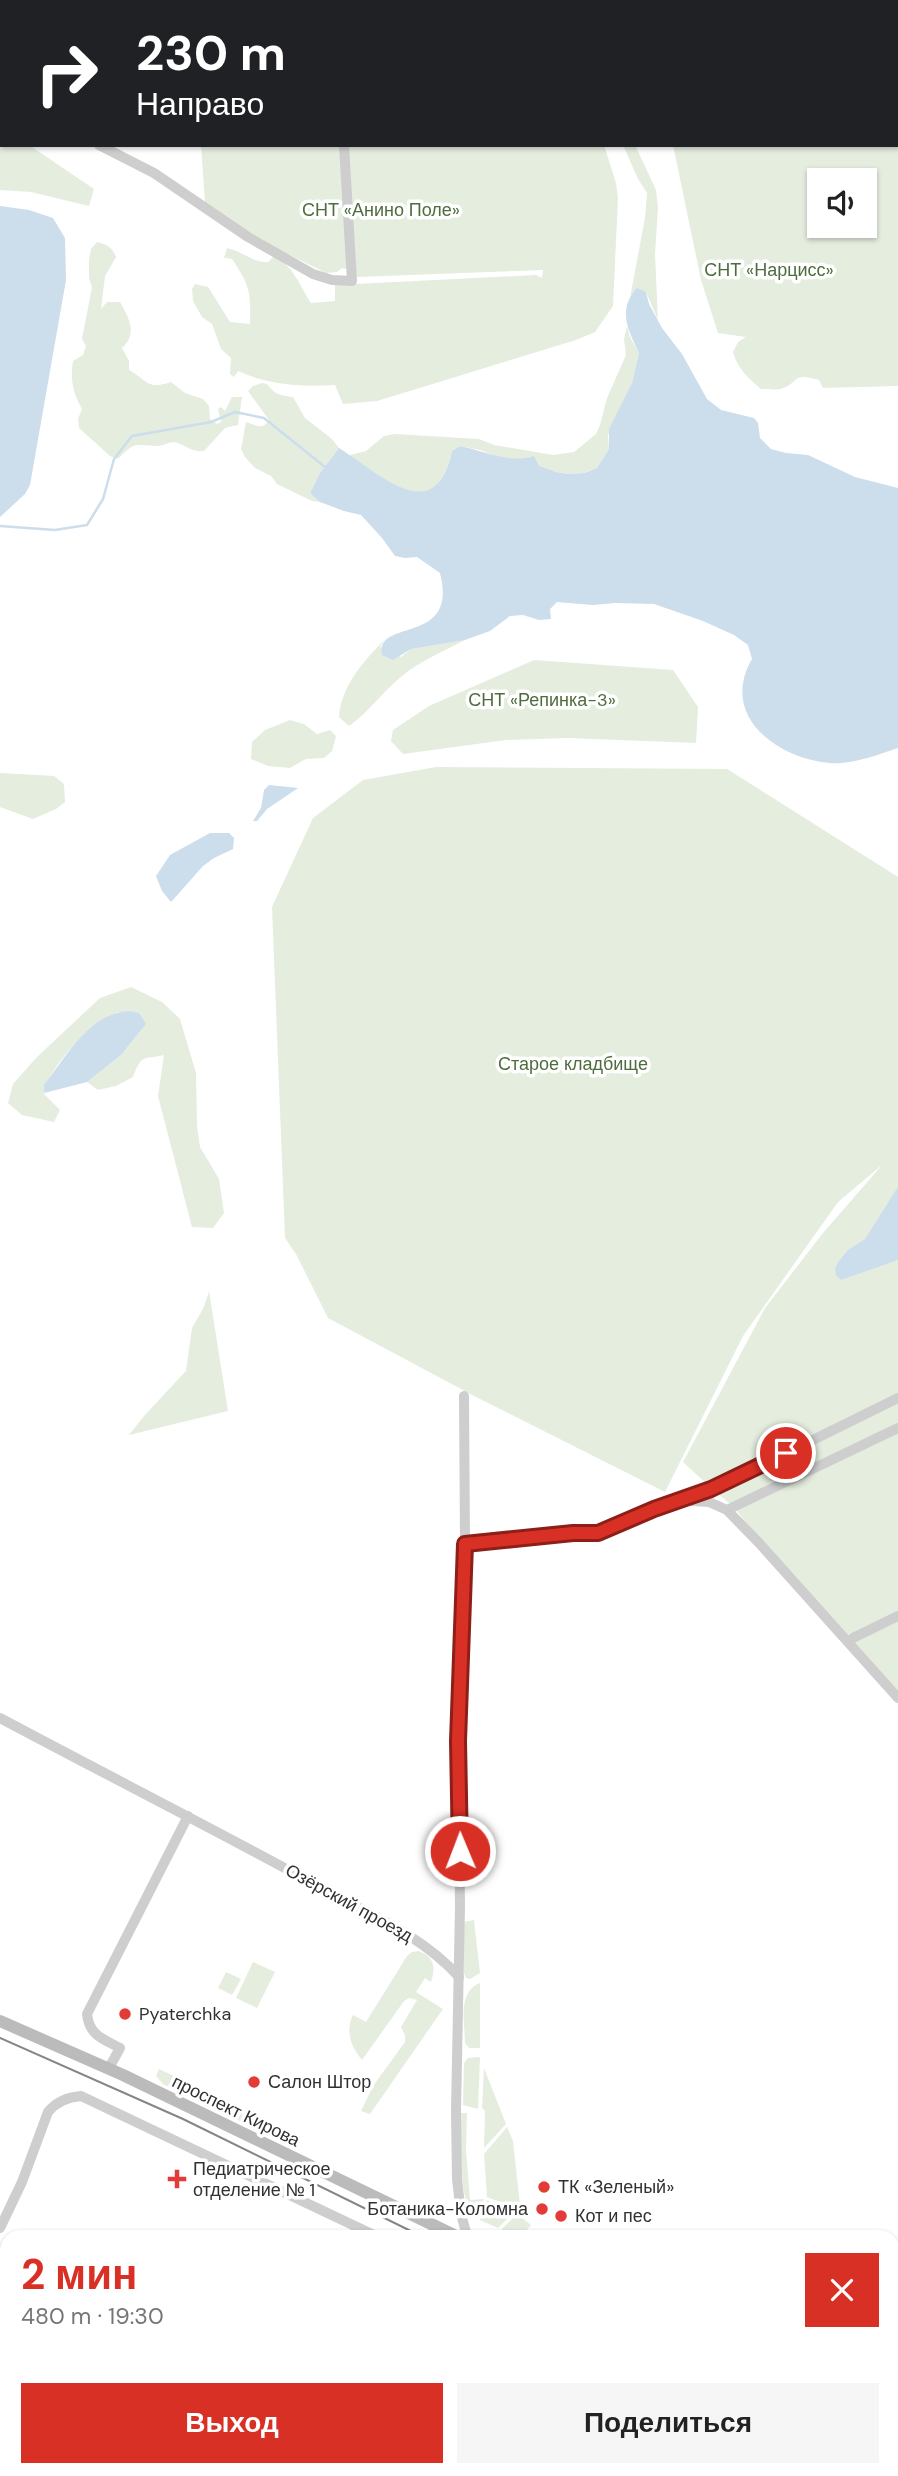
<!DOCTYPE html>
<html lang="ru">
<meta charset="utf-8">
<style>
:root{--surface:#fff;--page:#f6f6f6;--text:#222;--muted:#767676;--accent:#d93025}
body{margin:0;font-family:"DM Sans",sans-serif;background:var(--page);color:var(--text);height:100vh;display:flex;flex-direction:column;font-size:26px;white-space:nowrap}
*{box-sizing:border-box;margin:0}
p{font-size:23px;color:var(--muted)}
.icon{flex:none;width:38px;height:38px;fill:none;stroke:currentColor;stroke-width:2;stroke-linecap:round;stroke-linejoin:round}
.map{position:relative;flex:1;overflow:hidden}
.drawer{position:absolute;left:0px;top:2230px;width:900px;height:247px;display:flex;flex-direction:column;background:var(--surface);border-radius:21px 21px 0 0;box-shadow:0 2px 5px #0004}
.drawer>*{flex:none}
.top-card{position:absolute;left:0px;top:0px;width:900px;height:147px;box-shadow:0 2px 5px #0004;background:#202124;color:#fff;overflow:hidden}
.tools{position:absolute;left:807px;top:168px;display:grid;gap:14px}
.tools a{display:grid;place-items:center;width:70px;height:70px;border-radius:0px;background:var(--surface);box-shadow:0 2px 5px #0004;font-size:35px}
.pin{position:absolute;display:grid;place-items:center;width:60px;height:60px;color:#fff;margin:-30px;border:4px solid #fff;border-radius:50%;box-shadow:0 2px 7px #0007}
.me{position:absolute;width:77px;margin:-38px;rotate:359deg;stroke-linejoin:round;filter:drop-shadow(0 0 5px #0008)}
.turn{display:flex;align-items:center;gap:24px;height:147px;padding:0 21px;font-size:32px}
.turn .icon{width:91px;height:91px;stroke-width:2.5}
.turn b{display:block;font-size:49px;line-height:60px}
.round{display:grid;place-items:center;flex:none;width:74px;height:74px;border-radius:0px;background:var(--page)}
.summary{display:flex;align-items:center;justify-content:space-between;height:119px;padding:0 21px}
h1{font-size:42px;font-weight:700;line-height:52px;color:var(--accent)}
.button{display:flex;gap:14px;margin-top:auto;padding:14px 21px}
.button a{flex:1;height:80px;border-radius:0px;background:var(--accent);color:#fff;font-size:28px;font-weight:700;line-height:80px;text-align:center}
.button a+a{background:var(--page);color:var(--text)}
.map>svg:first-child{display:block}
.green{fill:#e5eddf;fill-rule:evenodd}
.water{fill:#ccddec}
.lines{fill:none;stroke-linecap:round;stroke-linejoin:round}
.stream{stroke:#ccddec;stroke-width:2.5}
.street{stroke:#cecece;stroke-width:10}
.secondary{stroke:#bbb;stroke-width:12}
.tram{stroke:#868686;stroke-width:2}
.route-casing{stroke:#8d1f18;stroke-width:18}
.route{stroke:#d93025;stroke-width:12}
.poi-dot{fill:#e33c38;stroke:#fff;stroke-width:2.5}
.labels{text-anchor:middle;dominant-baseline:central;stroke-width:7;stroke-linejoin:round;paint-order:stroke}
.park-label{font-size:18px;fill:#4f6c3e;stroke:#fff}
.street-label{font-size:18px;fill:#313131;stroke:#fff}
.poi-label{font-size:18px;fill:#313131;stroke:#fff;text-anchor:start}
</style>
<div class="map">
<svg width="898" height="2476" viewBox="0 0 898 2476">
<rect width="100%" height="100%" fill="#fff"/>
<g class="green">
<polygon points="0,0 114,0 115,2 2,2 2,78"/>
<rect x="192" y="0" width="385" height="2"/>
<path d="M659,0H898V386L823,388L819,380C790,371 800,384 780,389C775,390 767,389 761,389C748,378 738,369 733,352L738,342L746,337L718,333L701,280L673,145H898V2ZM819,180H864V226H819Z"/>
<polygon points="0,127 2,145 29,145 94,189 89,206 31,192 0,190"/>
<path d="M201,145H604L616,183L618,198L613,306L595,332L576,340L377,401L343,404L335,385C302,387 269,385 238,371L234,377L230,374L231,358L221,349L212,324L202,317L193,301L192,289L195,284L208,287L230,322L250,324C251,292 250,286 232,259L224,258L227,248C242,251 253,263 268,262L273,257C291,261 301,288 311,303L335,301V285L536,275L542,278L543,270L357,277L355,271L342,268L337,272L326,273L254,237L205,203Z"/>
<polygon points="623,145 635,145 656,190 658,208 655,254 658,320 646,292 632,294 630,298 645,218 647,193 638,179"/>
<path d="M97,242C108,245 112,247 116,257L105,276L101,309L107,302H120C129,318 138,334 122,348L129,361V370C149,381 146,390 171,382L185,393L203,399L209,406L210,419L217,424L221,422L218,409L221,407L225,411L232,397H242L238,425L225,428L204,451C192,452 188,447 178,443C170,440 164,446 157,446C133,446 137,440 118,459L110,456L79,428L78,419L82,409C73,393 70,380 73,361L83,355L86,346L82,339L92,287L89,278V261L91,249Z"/>
<path d="M627,326L630,337L639,353L632,383L608,435L609,449L597,468L585,473L568,474L544,470L523,460L503,459L480,450L460,446L452,451C449,464 442,487 427,491C405,498 366,469 350,455L366,451L384,436L395,434L479,439L494,445L553,455L574,452L596,434L600,425L607,398L626,355L624,339Z"/>
<path d="M262,383L267,384C275,395 280,395 293,397L305,418L332,439L339,448L320,473L310,493L320,502L312,501L277,484L271,476L255,468L245,457L241,449L246,422C256,425 262,431 269,420L248,391L253,386Z"/>
<path d="M385,639L380,647L401,657L411,649L465,640C444,651 420,661 402,676C383,691 369,712 349,726L339,717C341,686 364,661 385,639Z"/>
<polygon points="534,660 673,670 698,707 696,743 568,738 506,740 403,754 391,741 393,730 429,706"/>
<polygon points="290,720 304,724 317,734 330,730 336,736 332,751 324,758 306,759 290,768 268,766 251,759 252,742 265,730"/>
<polygon points="436,767 727,769 898,877 898,1694 755,1534 734,1507 711,1488 683,1462 765,1308 823,1233 882,1165 838,1202 743,1336 665,1492 476,1397 328,1318 296,1254 285,1238 272,907 313,818 363,780"/>
<polygon points="0,773 54,776 64,784 65,802 56,809 33,819 0,807"/>
<path d="M131,987L162,1002L180,1019L196,1073L197,1126L200,1147L219,1179L224,1213L213,1228L192,1227L158,1096L164,1055C143,1060 142,1053 133,1077L116,1086L98,1090L87,1082L121,1055L146,1024L118,1012C110,1017 100,1021 93,1026C78,1038 45,1075 44,1094L60,1110L54,1122L22,1115L8,1103L13,1084L37,1057L100,998Z"/>
<polygon points="209,1291 228,1411 129,1435 144,1416 186,1371 192,1328 204,1307"/>
<polygon points="474,1920 480,1973 470,1979 466,1978 464,1973 464,1922"/>
<path d="M419,1951C434,1957 436,1967 431,1982L425,1978L416,1992L443,2009L370,2114L361,2111L373,2086L405,2042V2035L401,2027L417,2000L409,1998L404,2001L362,2060C351,2047 345,2031 353,2015L366,2022L407,1956L412,1952Z"/>
<polygon points="253,1962 275,1972 257,2008 236,1998"/>
<polygon points="226,1972 241,1979 232,1995 218,1988"/>
<path d="M480,1983V2048H469L465,2043C465,2023 457,1992 480,1983Z"/>
<polygon points="468,2058 480,2057 478,2109 463,2105 464,2063"/>
<polygon points="484,2068 506,2124 484,2148 485,2111 482,2108"/>
<polygon points="159,2069 267,2120 268,2123 259,2130 163,2084 156,2076"/>
<path d="M461,2113H467L466,2150L470,2200L484,2199L476,2219C457,2205 462,2136 461,2113Z"/>
<polygon points="507,2127 513,2141 520,2205 518,2209 487,2197 484,2154"/>
<polygon points="487,2200 515,2211 498,2228 480,2220"/>
<polygon points="517,2214 531,2225 522,2236 516,2236 501,2230"/>
</g>
<g class="water">
<polygon points="0,206 29,210 53,218 65,238 66,280 30,485 25,494 0,517"/>
<path d="M637,288L646,292L649,304L662,328L682,354L707,399L721,410L754,418L758,423L760,438L771,449L786,453L808,455L855,477L898,488V748C877,755 852,765 829,763C777,758 719,716 752,659L748,645L734,635L703,621L654,604L615,603L593,605L557,602L550,609L551,619L539,620L523,615L510,616L490,631L465,640L411,649L393,660L382,655C375,617 459,647 440,573L417,557L405,558L395,556L382,538L361,515L344,511L320,502L310,493L320,473L339,448C378,472 435,531 452,451L460,446C485,451 509,464 534,456L539,466L556,472L568,474L585,473L597,468L609,449V429L632,383L639,353C628,330 617,310 637,288Z"/>
<polygon points="269,785 298,788 267,809 257,821 253,821 261,808 264,790"/>
<polygon points="210,833 229,833 234,838 233,849 214,858 203,866 171,902 162,891 156,876 170,855"/>
<path d="M129,1011L139,1013L146,1024L121,1055L87,1082L44,1093V1085C67,1056 88,1014 129,1011Z"/>
<polygon points="898,1187 898,1260 841,1280 836,1275 835,1268 839,1261 848,1250 865,1239"/>
</g>
<g class="lines">
<polyline class="stream" points="0,526 55,530 87,525 103,499 114,459 132,436 211,422 235,412 264,418 325,467"/>
<g class="street">
<polyline points="336,0 336,2"/>
<polyline points="0,85 2,87"/>
<polyline points="99,145 154,173 248,237 313,274 332,280 352,281 344,145"/>
<polyline points="464,1396 465,1544 458,1741 460,1906 456,2111 457,2179 461,2214 467,2236"/>
<polyline points="683,1498 746,1473 898,1398"/>
<polyline points="727,1510 898,1428"/>
<polyline points="465,1544 573,1533 598,1533 677,1500 709,1502 727,1510 760,1544 898,1698"/>
<polyline points="853,1638 898,1616"/>
<path d="M0,1718C105,1774 212,1828 316,1885C365,1912 422,1935 459,1977"/>
<path d="M109,2068L120,2048C103,2039 89,2035 87,2014L188,1816"/>
<path d="M0,2228L22,2182L48,2112C57,2101 68,2097 81,2096L376,2236"/>
<polyline points="0,2280 7,2283"/>
<polyline points="0,2373 7,2379"/>
<polyline points="120,2469 128,2476"/>
<polyline points="352,2469 361,2476"/>
<polyline points="840,2469 848,2476"/>
<polyline points="97,2476 102,2469"/>
<polyline points="257,2476 262,2469"/>
<polyline points="380,2476 383,2469"/>
<polyline points="633,2476 638,2469"/>
<polyline points="800,2476 806,2469"/>
</g>
<g class="secondary">
<polyline points="0,2021 123,2075 456,2236"/>
<polyline points="892,2398 898,2400"/>
</g>
<g class="tram">
<polyline points="0,2038 183,2119 421,2236"/>
<polyline points="892,2414 898,2416"/>
</g>
</g>
<g class="lines">
<defs>
<polyline id="route" points="460,1851 458,1741 465,1544 573,1533 598,1533 654,1509 711,1489 786,1453"/>
</defs>
<use href="#route" class="route-casing"/>
<use href="#route" class="route"/>
</g>
<g class="poi-dot">
<circle cx="125" cy="2014" r="7"/>
<circle cx="254" cy="2082" r="7"/>
<path d="M173.5 2168.5h7v7h7v7h-7v7h-7v-7h-7v-7h7z"/>
<circle cx="544" cy="2187" r="7"/>
<circle cx="542" cy="2209" r="7"/>
<circle cx="561" cy="2216" r="7"/>
</g>
<g class="labels">
<g class="park-label">
<text x="381" y="210">СНТ «Анино Поле»</text>
<text x="769" y="270">СНТ «Нарцисс»</text>
<text x="542" y="700">СНТ «Репинка-3»</text>
<text x="573" y="1064">Старое кладбище</text>
</g>
<g class="street-label">
<text transform="translate(349 1903) rotate(29)">Озёрский проезд</text>
<text transform="translate(236 2111) rotate(26)">проспект Кирова</text>
</g>
<g class="poi-label">
<text x="139" y="2014">Pyaterchka</text>
<text x="268" y="2082">Салон Штор</text>
<text x="193" y="2169">Педиатрическое<tspan x="193" dy="21">отделение № 1</tspan></text>
<text x="558" y="2187">ТК «Зеленый»</text>
<text x="528" y="2209" text-anchor="end">Ботаника-Коломна</text>
<text x="575" y="2216">Кот и пес</text>
</g>
</g>
</svg>
<div class="tools">
<a><svg class="icon" aria-label="sound" viewBox="0 0 24 24"><path d="M4 9h4l5-4v14l-5-4H4zM17 9q2 3 0 6"/></svg></a>
</div>
<div class="pin" style="left:786px;top:1453px;background:#d93025"><svg class="icon" aria-label="arrive" viewBox="0 0 24 24"><path d="M6 21V4h12l-3 4 3 4H6"/></svg></div>
<svg class="me" style="left:460px;top:1851px" viewBox="-20 -20 40 40"><circle r="17" fill="#d93025" stroke="#fff" stroke-width="3"/><path d="M0-11L8 9 0 5-8 9z" fill="#fff"/></svg>
<div class="top-card">
<div class="turn"><svg class="icon" aria-label="right" viewBox="0 0 24 24"><path d="M7 20v-9h11M14 6l5 5-5 5"/></svg><div><b>230 m</b>Направо</div></div>
</div>
<section class="drawer">
<div class="summary"><div><h1>2 мин</h1><p>480 m · 19:30</p></div><a class="round" style="background:#d93025;color:#fff"><svg class="icon" aria-label="close" viewBox="0 0 24 24"><path d="M6 6l12 12M18 6L6 18"/></svg></a></div>
<div class="button"><a>Выход</a><a>Поделиться</a></div>
</section>
</div>
